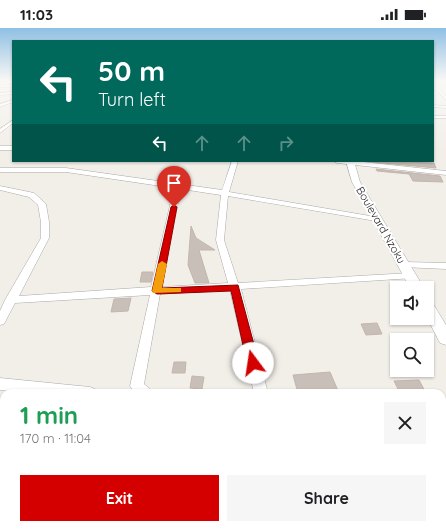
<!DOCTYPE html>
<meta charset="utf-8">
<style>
:root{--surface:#fff;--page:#f6f6f6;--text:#202124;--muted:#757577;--accent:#d40000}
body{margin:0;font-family:Quicksand,sans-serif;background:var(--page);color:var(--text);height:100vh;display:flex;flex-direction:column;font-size:15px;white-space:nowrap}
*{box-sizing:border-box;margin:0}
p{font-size:13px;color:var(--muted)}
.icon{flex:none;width:22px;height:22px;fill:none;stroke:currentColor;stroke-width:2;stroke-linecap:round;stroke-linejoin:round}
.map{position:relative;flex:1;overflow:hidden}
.drawer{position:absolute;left:0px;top:361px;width:446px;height:140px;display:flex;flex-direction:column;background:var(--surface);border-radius:12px 12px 0 0;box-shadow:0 1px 3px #0004}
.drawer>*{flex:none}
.top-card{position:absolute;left:12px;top:12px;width:422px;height:122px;border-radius:0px;box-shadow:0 1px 3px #0004;background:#00695c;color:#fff;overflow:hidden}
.controls{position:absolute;left:390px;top:253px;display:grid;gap:8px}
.controls a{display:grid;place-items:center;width:44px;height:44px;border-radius:0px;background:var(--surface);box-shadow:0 1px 3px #0004;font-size:20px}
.pin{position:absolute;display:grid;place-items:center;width:34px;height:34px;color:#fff;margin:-41px -17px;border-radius:50% 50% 50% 0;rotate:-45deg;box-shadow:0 0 4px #0007}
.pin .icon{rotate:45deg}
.me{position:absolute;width:44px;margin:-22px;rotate:346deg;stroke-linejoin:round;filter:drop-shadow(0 0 3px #0008)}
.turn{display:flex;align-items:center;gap:14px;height:84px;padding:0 20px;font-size:18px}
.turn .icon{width:52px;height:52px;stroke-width:2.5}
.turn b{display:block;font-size:28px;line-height:34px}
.lanes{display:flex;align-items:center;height:38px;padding:0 20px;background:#0003;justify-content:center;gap:20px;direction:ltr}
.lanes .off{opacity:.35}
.round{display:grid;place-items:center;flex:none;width:42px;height:42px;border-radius:0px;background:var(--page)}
.head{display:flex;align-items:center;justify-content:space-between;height:68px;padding:0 20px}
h1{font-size:24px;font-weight:700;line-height:30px;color:#1e9e55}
.action{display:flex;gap:8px;margin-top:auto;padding:8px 20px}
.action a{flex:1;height:46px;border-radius:0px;background:var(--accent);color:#fff;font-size:16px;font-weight:700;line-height:46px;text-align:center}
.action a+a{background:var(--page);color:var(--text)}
.status{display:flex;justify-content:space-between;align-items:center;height:28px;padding:0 20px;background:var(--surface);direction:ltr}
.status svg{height:11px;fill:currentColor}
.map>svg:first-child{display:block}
.building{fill:#c7bfb8;stroke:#c4b6ab}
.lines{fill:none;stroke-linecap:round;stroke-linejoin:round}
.minor-casing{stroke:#a9a9a9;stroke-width:1}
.tertiary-casing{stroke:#a9a9a9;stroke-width:1}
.minor{fill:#fff;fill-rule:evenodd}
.tertiary{fill:#fff;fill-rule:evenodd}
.route{fill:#d40000;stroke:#8a0000}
.slow{fill:#f59e0b}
.labels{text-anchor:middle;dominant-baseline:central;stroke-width:4;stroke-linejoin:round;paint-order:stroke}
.street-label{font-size:11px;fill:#222;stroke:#fff}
</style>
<div class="status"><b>11:03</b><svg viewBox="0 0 49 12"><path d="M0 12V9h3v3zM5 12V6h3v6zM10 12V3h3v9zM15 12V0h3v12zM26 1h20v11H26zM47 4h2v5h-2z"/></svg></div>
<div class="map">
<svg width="446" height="501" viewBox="0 0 446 501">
<rect width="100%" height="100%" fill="#f2efe9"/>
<g class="building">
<polygon points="372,133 434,135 436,140 372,134"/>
<polygon points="376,141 440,148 443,154 413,153 409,146 377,143"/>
<polygon points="191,198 196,210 215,222 199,222 209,255 195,255 188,237"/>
<polygon points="142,244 153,244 151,254 140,254"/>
<polygon points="131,270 128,283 111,284 114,271"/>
<polygon points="377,295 382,306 366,307 361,296"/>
<polygon points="174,334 186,334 185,345 172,345"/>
<polygon points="330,344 339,365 298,365 293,347"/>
<polygon points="192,348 204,349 202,361 190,360"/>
<polygon points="419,352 426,365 400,365 394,353"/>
</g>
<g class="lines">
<defs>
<g id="minor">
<polygon points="433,55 446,68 446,72 433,58"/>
<rect x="0" y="57" width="13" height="2"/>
<polygon points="13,64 13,66 0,67 0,65"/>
<polygon points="13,72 13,74 0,79 0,76"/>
<polygon points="433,77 446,78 446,80 433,79"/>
<rect x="433" y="88" width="13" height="2"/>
<polygon points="13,92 13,95 0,105 0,101"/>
<rect x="0" y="118" width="13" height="4"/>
<path d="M232,133H238L229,164L376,189L380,191L376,193L228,168L224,212L238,255L410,245L415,248L414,250L241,261L268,365H254L230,262L160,266L144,356L150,361L152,365H135L130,358L150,267L15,275L4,296L0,297V283L5,272L41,210V194L38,177L29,169L0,162V158L34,165L46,176L49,194V210L19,268L151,259L174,160L66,144H0V140H66L222,162ZM181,161L221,167L216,212L228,255L162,259Z"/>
<polygon points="334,133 354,133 446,143 446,147 337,135"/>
<polygon points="405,234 446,235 446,241 402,239 400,237 402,235"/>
<polygon points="0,350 90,359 95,361 97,365 29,365 0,362"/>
<polygon points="442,413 446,414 446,430 442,429"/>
<rect x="125" y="497" width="18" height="4"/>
</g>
<g id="tertiary">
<polygon points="346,133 354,133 360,154 424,260 410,260 352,154"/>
<polygon points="427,273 432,274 446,297 446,317 440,315 427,290"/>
</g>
</defs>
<use href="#minor" class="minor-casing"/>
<use href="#tertiary" class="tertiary-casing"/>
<use href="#minor" class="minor"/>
<use href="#tertiary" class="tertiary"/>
</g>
<linearGradient id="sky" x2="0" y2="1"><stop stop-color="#8fc0e4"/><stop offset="0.43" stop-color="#f9f8f5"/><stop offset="1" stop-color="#f9f8f5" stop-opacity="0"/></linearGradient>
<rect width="446" height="123" fill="url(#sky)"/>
<polygon class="route" points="174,177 177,179 162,260 238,257 259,335 257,338 253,340 249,338 247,335 231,263 157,266 152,263 171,179"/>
<polygon class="slow" points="162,233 167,236 162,260 181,260 181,264 153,265 152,263 158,236"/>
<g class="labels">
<g class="street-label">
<text transform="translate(381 197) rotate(60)">Boulevard Nzoku</text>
</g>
</g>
</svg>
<div class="controls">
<a><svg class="icon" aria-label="sound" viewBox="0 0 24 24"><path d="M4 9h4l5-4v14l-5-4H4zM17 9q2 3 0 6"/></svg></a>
<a><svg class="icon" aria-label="search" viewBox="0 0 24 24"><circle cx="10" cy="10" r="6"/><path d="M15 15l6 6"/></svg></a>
</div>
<div class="pin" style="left:174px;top:179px;background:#d93025"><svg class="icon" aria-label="arrive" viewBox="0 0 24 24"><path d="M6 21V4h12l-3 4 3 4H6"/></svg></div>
<svg class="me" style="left:253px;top:335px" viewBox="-20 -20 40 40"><circle r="19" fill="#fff"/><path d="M0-13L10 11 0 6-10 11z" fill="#d40000"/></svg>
<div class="top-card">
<div class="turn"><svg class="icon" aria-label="left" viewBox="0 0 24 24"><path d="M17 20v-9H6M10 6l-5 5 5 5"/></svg><div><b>50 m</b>Turn left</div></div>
<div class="lanes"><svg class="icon" aria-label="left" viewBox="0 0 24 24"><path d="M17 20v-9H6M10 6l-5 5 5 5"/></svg><svg class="icon off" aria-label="ahead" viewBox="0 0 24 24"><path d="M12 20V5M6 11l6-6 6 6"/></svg><svg class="icon off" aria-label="ahead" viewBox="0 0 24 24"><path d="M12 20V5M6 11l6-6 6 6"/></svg><svg class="icon off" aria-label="right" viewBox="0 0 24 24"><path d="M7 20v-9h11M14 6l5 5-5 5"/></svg></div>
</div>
<section class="drawer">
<div class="head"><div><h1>1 min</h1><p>170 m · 11:04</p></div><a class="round"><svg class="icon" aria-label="close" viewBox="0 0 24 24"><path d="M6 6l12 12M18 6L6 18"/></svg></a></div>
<div class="action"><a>Exit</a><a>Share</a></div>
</section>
</div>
